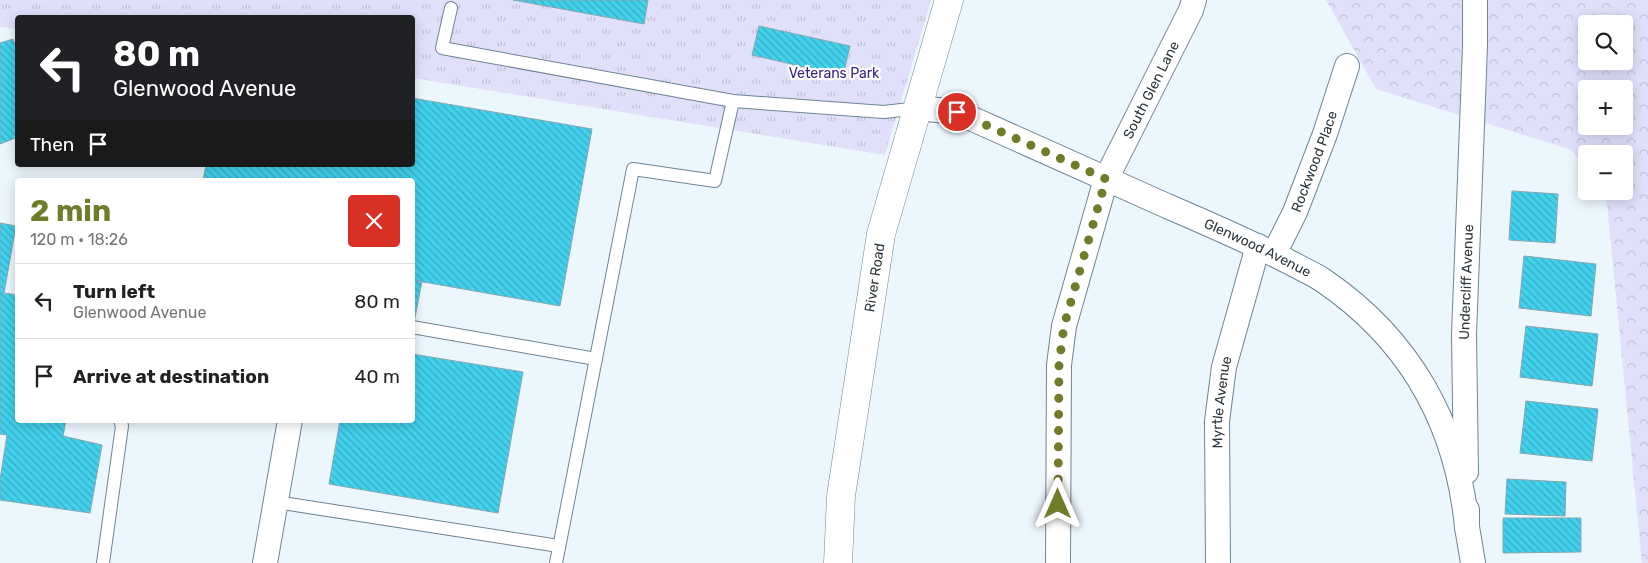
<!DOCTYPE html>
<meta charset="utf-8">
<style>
:root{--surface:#fff;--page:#f6f6f6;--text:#222;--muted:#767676;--line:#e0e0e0;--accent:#6f7d2a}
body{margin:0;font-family:Rubik,sans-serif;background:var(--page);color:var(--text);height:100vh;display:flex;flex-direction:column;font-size:19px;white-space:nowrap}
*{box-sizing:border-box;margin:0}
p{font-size:16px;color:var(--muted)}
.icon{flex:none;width:28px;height:28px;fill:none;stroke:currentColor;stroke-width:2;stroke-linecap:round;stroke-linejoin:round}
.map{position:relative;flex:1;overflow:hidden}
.sheet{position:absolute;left:15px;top:178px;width:400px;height:245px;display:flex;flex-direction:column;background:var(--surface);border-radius:5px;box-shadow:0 2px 12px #0003}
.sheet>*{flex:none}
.hud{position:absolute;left:15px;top:15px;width:400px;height:152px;border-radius:5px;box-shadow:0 2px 12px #0003;background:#202124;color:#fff;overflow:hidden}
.fabs{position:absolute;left:1578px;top:15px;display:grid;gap:10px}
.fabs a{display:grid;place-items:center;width:55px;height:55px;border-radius:5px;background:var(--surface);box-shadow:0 2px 12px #0003;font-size:25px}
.pin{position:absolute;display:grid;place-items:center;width:42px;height:42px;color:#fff;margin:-21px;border:2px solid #fff;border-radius:50%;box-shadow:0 1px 5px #0007}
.me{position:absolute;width:55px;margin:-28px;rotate:0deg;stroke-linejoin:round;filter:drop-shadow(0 0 4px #0008)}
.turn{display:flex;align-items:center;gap:18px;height:105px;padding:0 15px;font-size:22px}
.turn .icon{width:65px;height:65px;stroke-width:2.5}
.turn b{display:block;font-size:35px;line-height:42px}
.then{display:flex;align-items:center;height:48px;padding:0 15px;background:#0003;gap:10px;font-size:19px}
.round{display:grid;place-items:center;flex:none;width:52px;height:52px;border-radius:5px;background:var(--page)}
.summary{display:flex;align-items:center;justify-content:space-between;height:85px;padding:0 15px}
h1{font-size:30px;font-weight:700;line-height:38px;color:var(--accent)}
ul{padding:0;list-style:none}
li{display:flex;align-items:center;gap:15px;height:75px;padding:0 15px;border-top:1px solid var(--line)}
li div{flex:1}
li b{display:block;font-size:19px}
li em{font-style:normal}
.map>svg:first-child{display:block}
.grass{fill:url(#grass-tufts)}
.forest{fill:url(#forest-crowns);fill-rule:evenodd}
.building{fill:url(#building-back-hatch);stroke:#86a6ad}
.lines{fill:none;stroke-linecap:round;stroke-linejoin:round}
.service-casing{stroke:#6e8595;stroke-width:14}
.minor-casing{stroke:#6e8595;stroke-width:26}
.primary-casing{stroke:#6e8595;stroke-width:29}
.service{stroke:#fff;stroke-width:12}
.minor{stroke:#fff;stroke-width:24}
.primary{stroke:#fff;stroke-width:28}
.route{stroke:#6f7d2a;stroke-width:9;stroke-dasharray:0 16.2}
.labels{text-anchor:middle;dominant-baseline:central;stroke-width:4.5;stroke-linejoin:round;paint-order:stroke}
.park-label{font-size:14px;fill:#392285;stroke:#fff}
.street-label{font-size:14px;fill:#2d373d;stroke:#fff}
</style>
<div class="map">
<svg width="1648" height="563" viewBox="0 0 1648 563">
<defs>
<pattern id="grass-tufts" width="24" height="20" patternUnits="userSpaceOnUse" patternTransform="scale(1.25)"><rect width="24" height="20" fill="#e0e0fb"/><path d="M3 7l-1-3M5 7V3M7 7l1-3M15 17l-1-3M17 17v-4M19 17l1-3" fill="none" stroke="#c0c1d8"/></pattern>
<pattern id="forest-crowns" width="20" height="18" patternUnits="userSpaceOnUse" patternTransform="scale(1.25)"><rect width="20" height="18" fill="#e0e0fb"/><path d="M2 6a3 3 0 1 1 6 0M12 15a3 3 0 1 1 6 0" fill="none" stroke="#c0c1d8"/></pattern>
<pattern id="building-back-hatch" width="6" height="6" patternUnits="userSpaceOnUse" patternTransform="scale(1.25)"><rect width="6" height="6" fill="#42d2ee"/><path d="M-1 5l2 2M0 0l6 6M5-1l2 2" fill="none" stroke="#38abc2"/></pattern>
</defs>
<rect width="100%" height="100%" fill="#ecf6fd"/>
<polygon class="grass" points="0,0 931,0 885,155 413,78 412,18 18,18 17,29 0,27"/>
<path class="forest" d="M1326,0H1648V563H1642L1607,203L1600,191H1624V154H1586V171L1572,150L1376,89ZM1586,24H1624V61H1586ZM1586,89H1624V126H1586Z"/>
<g class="building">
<polygon points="513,0 648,0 644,24"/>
<polygon points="759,26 850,46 843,76 752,55"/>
<polygon points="13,39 18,52 18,137 0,144 0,43"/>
<polygon points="412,98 592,129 560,306 412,280 412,180 203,180 206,165 412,165"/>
<polygon points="1512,191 1558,194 1555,243 1509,240"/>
<polygon points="0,223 16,226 4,293 18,295 18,420 66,420 63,436 102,445 90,513 0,500 0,480 7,435 0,434"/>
<polygon points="1524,256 1596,264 1591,316 1519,308"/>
<polygon points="412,280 422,281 412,333"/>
<polygon points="1526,326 1598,334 1592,386 1520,377"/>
<polygon points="412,354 523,372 498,513 329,484 340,420 412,420"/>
<polygon points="1526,401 1598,409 1592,461 1520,453"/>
<polygon points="1507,479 1566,482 1565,516 1505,514"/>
<polygon points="1503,518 1581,518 1581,552 1503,553"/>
</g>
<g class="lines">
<defs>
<g id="service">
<polyline points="451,8 442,48 733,101 884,112 918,108"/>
<polyline points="412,327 596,359"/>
<polyline points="276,502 559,546"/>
<polyline points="103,563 122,426 120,420"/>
<polyline points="556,563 633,169 715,181 733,101"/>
</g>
<g id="minor">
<path id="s1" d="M918,108L957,112C1027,144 1097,175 1167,206C1209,224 1251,242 1291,263C1302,269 1314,274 1324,281C1410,340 1457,424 1467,527"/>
<path id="s2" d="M1274,254L1295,212L1325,134L1347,66"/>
<path id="s3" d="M1466,472L1464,335L1475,46V0"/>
<polyline points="1467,510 1467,527 1473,563"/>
<polyline points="265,563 290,420"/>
<path id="s4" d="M1058,563L1059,365L1064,326L1106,179L1191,10L1194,0"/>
<path id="s5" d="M1218,563L1217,421L1224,367L1258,246"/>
</g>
<g id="primary">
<path id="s6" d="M838,563L841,496L881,234L949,0"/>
</g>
</defs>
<use href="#service" class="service-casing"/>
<use href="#minor" class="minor-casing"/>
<use href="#primary" class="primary-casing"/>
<use href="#service" class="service"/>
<use href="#minor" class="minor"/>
<use href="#primary" class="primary"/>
</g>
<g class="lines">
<polyline class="route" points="957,112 1106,179 1064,326 1059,364 1058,504"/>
</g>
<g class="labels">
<g class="park-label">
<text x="834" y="73">Veterans Park</text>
</g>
<g class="street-label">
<text stroke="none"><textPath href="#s4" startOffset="490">South Glen Lane</textPath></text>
<text stroke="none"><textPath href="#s2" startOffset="101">Rockwood Place</textPath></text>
<text stroke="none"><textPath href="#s1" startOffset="369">Glenwood Avenue</textPath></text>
<text stroke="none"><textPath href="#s6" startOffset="288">River Road</textPath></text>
<text stroke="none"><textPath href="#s3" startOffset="190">Undercliff Avenue</textPath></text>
<text stroke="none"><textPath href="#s5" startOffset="161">Myrtle Avenue</textPath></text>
</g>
</g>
</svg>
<div class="fabs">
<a><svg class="icon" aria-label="search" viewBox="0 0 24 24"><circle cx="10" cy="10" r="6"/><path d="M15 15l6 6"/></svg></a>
<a>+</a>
<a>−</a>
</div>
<div class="pin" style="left:957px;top:112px;background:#d93025"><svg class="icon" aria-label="arrive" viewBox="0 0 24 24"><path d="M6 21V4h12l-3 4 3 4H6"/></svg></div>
<svg class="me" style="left:1058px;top:504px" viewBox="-20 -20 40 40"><path d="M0-17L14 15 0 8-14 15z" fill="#6f7d2a" stroke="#fff" stroke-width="4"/></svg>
<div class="hud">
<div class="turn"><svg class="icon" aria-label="left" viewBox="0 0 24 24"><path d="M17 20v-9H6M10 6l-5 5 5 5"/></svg><div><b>80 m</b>Glenwood Avenue</div></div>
<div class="then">Then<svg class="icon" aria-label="arrive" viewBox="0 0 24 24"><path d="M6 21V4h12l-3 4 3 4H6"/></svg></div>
</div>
<section class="sheet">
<div class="summary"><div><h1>2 min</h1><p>120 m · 18:26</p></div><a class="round" style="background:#d93025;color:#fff"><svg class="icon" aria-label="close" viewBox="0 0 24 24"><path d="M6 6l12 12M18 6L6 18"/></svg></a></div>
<ul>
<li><svg class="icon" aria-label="left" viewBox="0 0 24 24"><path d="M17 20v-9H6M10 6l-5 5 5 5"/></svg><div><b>Turn left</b><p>Glenwood Avenue</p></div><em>80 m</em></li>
<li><svg class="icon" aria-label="arrive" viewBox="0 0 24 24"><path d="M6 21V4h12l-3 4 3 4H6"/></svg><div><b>Arrive at destination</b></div><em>40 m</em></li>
</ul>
</section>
</div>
